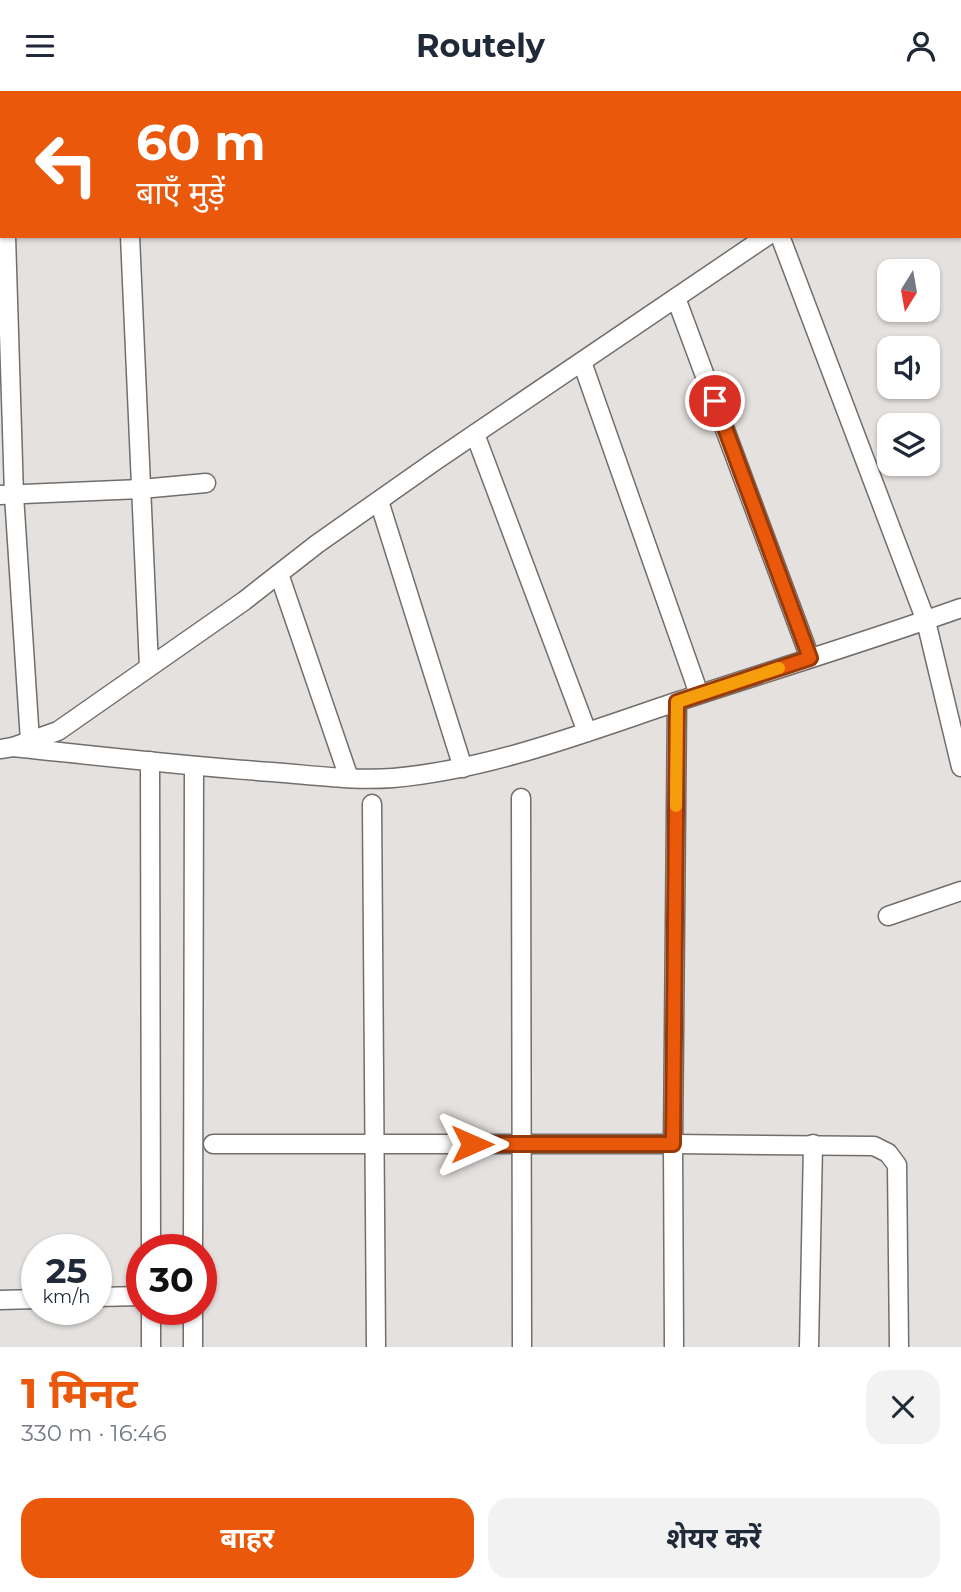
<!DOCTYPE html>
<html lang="hi">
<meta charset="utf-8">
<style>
:root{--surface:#fff;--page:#f2f2f3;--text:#1f2937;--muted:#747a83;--accent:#ea580c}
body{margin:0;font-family:Montserrat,"Noto Sans Devanagari",sans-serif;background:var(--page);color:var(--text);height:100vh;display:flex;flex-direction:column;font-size:26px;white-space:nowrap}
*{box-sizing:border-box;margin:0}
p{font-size:23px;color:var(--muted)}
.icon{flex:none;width:38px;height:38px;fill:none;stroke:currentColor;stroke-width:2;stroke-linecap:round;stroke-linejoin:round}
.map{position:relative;height:1256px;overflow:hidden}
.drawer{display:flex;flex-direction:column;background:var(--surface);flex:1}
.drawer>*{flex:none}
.banner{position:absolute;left:0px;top:0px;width:962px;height:147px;box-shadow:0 2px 5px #0004;background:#ea580c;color:#fff;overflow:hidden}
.needle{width:46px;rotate:191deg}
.fabs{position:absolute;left:877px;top:168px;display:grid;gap:14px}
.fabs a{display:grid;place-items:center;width:63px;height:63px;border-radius:14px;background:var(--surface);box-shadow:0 2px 5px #0004;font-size:35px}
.speed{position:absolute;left:21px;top:1143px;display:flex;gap:14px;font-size:35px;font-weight:700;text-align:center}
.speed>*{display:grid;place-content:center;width:91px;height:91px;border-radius:50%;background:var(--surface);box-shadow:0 2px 5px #0004;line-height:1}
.speed small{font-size:18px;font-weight:400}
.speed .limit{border:10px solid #d22;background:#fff;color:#111}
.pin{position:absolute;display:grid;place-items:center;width:60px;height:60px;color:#fff;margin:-30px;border:4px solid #fff;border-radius:50%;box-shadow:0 2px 7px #0007}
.me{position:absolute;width:77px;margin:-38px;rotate:90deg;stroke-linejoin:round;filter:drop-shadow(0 0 5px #0008)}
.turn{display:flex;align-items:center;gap:24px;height:147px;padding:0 21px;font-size:32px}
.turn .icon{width:91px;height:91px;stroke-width:2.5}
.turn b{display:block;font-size:49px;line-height:60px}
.round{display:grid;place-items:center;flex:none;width:74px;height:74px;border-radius:21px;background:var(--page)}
.head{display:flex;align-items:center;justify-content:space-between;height:119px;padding:0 21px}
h1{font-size:42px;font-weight:700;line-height:52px;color:var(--accent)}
.button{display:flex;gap:14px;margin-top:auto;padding:14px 21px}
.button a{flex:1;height:80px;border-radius:21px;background:var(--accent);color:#fff;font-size:28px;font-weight:700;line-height:80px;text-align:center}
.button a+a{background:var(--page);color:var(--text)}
header{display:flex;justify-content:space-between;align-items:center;height:91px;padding:0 21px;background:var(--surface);font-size:32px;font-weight:700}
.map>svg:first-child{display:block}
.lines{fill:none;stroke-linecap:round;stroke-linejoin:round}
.minor-casing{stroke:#716e6c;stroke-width:21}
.minor{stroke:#fff;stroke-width:18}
.route-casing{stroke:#983908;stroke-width:18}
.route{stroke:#ea580c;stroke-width:12}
.slow{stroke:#f59e0b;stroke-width:12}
</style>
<header><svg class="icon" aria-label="menu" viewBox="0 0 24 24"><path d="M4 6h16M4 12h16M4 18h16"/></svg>Routely<svg class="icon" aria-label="person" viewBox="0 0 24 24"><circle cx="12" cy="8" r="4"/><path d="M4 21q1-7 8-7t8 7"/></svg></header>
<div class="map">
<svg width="961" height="1256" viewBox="0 0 961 1256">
<rect width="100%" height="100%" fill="#e4e1df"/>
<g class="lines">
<defs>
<g id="minor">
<polyline points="2,0 2,2"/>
<polyline points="126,0 126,2"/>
<polyline points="726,0 727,2"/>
<polyline points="0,133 2,133"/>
<polyline points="6,145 14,404 30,650"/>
<polyline points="130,145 149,576"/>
<polyline points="780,145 926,530 961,676"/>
<polyline points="676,207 810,567"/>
<polyline points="582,271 699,603"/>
<polyline points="475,343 587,641"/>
<polyline points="0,404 141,398 206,392"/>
<polyline points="379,410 463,677"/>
<polyline points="279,483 349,687"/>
<path d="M13,656C99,665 185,675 272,681C312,684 353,690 393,687C492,678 586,641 679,610C773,579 868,550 961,517"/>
<polyline points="0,658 13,656 58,640 244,510 317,453 435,370 767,145"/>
<polyline points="150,670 151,1158"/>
<polyline points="521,707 522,1256"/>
<polyline points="372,713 376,1256"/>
<polyline points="888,825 961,800"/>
<polyline points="213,1053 673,1053 874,1055 888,1062 897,1074 899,1256"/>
<polyline points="193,1158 194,675"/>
<polyline points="96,1206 142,1205"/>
<polyline points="0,1209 37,1208"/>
<polyline points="151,1218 151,1256"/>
<polyline points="193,1256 193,1218"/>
<polyline points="674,1256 673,1053 677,611"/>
<polyline points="809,1256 813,1053"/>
</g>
</defs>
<use href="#minor" class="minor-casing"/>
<use href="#minor" class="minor"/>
</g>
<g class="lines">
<defs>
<polyline id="route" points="472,1053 673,1053 677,611 810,567 715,310"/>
</defs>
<use href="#route" class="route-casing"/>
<use href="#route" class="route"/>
<polyline class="slow" points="676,715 677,611 779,577"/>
</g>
</svg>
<div class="fabs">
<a><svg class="needle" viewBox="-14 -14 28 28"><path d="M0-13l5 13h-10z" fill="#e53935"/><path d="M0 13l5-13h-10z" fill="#747a83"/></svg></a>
<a><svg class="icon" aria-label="sound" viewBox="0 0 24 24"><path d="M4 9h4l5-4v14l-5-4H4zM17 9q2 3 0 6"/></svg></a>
<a><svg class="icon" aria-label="layers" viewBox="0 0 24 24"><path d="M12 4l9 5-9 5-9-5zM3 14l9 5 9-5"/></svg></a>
</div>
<div class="speed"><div>25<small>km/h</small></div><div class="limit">30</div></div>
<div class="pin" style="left:715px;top:310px;background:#d93025"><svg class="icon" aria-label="arrive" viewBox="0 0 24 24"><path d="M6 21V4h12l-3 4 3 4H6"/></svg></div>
<svg class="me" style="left:472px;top:1053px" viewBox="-20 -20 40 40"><path d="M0-17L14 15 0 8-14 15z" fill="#ea580c" stroke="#fff" stroke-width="4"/></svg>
<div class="banner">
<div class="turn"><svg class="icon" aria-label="left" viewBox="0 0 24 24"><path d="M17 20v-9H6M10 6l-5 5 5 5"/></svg><div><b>60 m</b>बाएँ मुड़ें</div></div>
</div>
</div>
<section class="drawer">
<div class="head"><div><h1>1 मिनट</h1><p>330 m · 16:46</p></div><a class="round"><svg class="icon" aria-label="close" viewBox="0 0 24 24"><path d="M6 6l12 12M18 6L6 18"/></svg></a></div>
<div class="button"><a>बाहर</a><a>शेयर करें</a></div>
</section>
